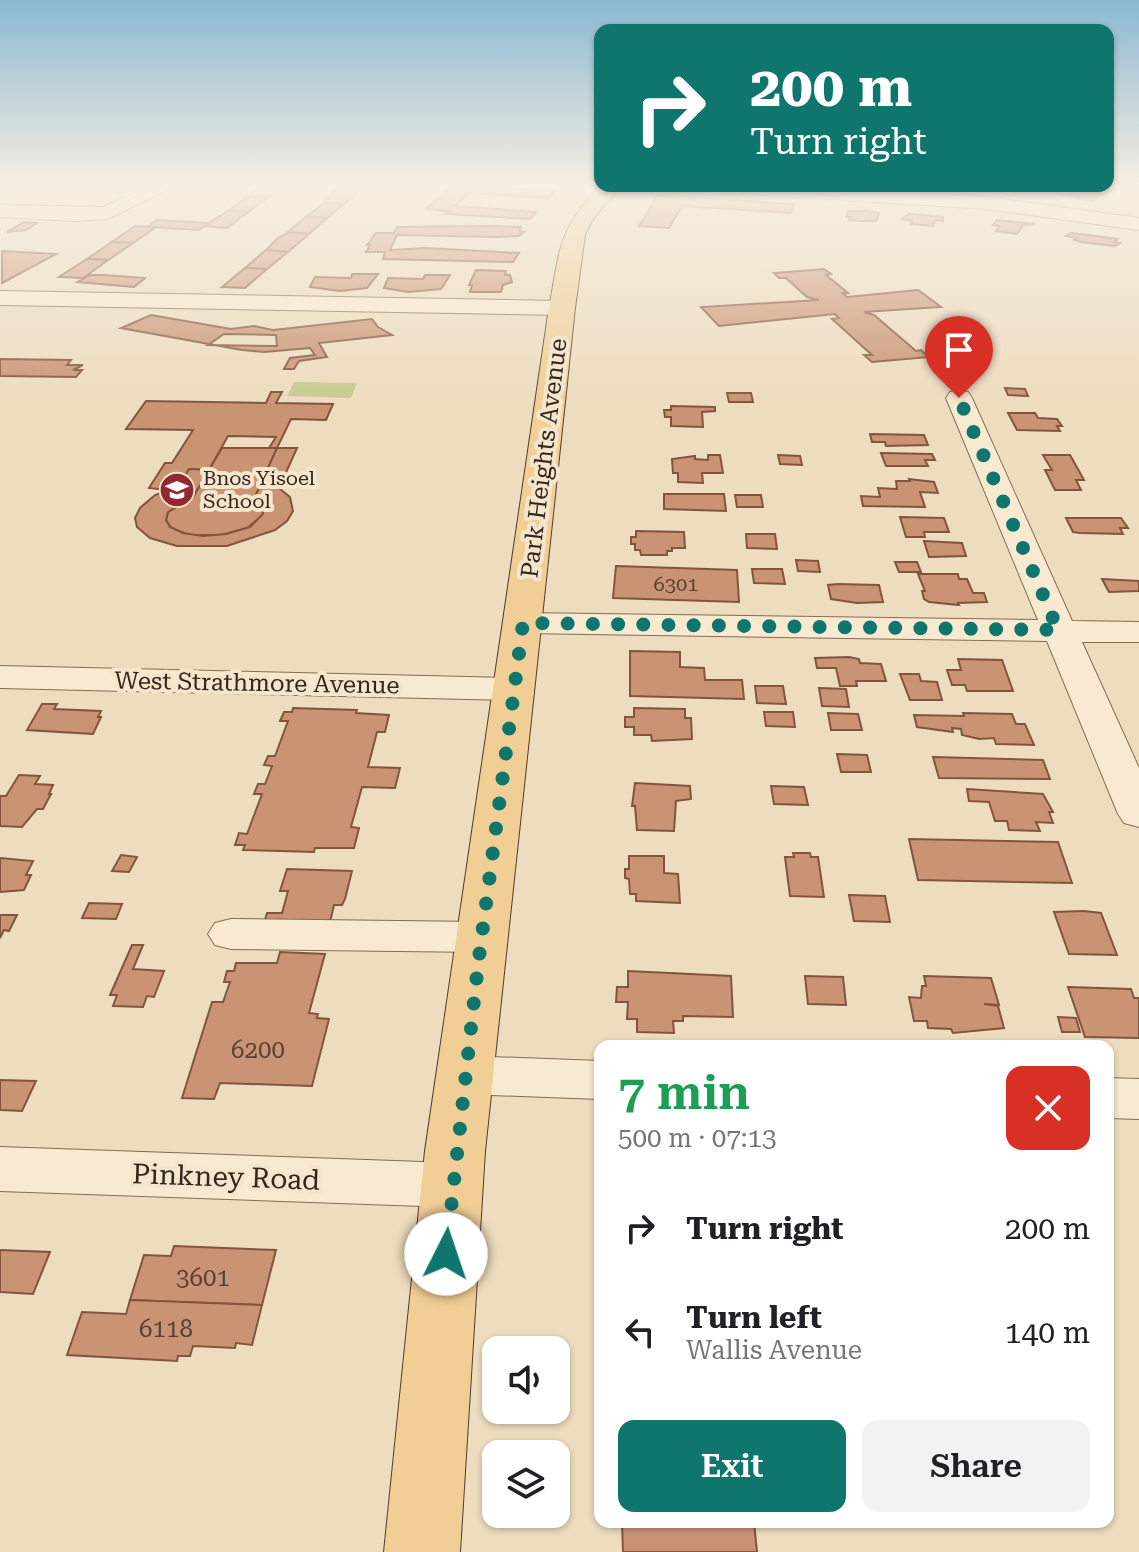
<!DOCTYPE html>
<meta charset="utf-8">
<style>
:root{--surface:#fff;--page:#f2f2f2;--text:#202124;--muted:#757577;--accent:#0f766e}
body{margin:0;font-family:"Roboto Serif",serif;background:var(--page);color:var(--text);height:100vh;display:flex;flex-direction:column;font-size:30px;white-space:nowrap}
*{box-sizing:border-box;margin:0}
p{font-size:26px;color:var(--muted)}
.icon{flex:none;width:44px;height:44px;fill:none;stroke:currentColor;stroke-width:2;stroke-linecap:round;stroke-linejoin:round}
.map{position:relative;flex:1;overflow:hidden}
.drawer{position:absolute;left:594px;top:1040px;width:520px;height:488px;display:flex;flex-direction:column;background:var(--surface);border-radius:16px;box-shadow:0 2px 6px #0004}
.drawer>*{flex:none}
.guide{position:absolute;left:594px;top:24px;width:520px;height:168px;border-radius:16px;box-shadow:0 2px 6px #0004;background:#0f766e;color:#fff;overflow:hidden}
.buttons{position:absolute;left:482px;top:1336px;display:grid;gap:16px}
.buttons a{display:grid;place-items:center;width:88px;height:88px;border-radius:16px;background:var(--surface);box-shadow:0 2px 6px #0004;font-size:40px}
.pin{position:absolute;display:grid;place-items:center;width:68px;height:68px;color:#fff;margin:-82px -34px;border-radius:50% 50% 50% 0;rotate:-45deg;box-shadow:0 0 8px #0007}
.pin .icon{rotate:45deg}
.me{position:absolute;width:88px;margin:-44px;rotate:4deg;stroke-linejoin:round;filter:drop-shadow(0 0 6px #0008)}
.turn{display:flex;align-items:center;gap:28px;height:168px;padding:0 24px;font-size:36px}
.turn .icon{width:104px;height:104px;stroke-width:2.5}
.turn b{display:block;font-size:56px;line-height:68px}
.round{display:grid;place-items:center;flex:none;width:84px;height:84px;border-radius:16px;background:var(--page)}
.overview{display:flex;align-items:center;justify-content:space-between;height:136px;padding:0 24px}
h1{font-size:48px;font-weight:600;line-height:60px;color:#1e9e55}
.button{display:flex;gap:16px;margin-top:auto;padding:16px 24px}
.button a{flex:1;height:92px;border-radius:16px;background:var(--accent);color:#fff;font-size:32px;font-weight:600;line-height:92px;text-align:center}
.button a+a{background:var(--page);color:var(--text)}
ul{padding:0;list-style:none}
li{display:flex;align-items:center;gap:24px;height:104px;padding:0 24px}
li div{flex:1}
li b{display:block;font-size:30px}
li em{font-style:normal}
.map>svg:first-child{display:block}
.green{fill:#c7ca92}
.building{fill:#ca9374;stroke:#83553d;stroke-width:2;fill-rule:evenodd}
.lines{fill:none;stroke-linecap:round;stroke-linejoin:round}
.minor-casing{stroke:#846c57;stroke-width:2}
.major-casing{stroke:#523b2c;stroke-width:2}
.minor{fill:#f8ead0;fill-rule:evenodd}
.major{fill:#f0ce95;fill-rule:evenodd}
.route{stroke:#0f766e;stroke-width:14;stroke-dasharray:0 25.2}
.labels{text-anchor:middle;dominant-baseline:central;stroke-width:8;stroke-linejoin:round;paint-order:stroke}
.far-poi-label{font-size:20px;fill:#34261c;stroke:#f4e6cd;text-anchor:start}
.number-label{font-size:20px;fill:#5a4132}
.street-label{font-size:24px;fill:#34261c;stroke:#f4e6cd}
.near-number-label{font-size:24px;fill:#5a4132}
.near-street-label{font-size:28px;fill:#34261c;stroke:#f4e6cd}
</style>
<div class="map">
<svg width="1139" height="1552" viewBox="0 0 1139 1552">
<rect width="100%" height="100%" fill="#eddcbe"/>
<polygon class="green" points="294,382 357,383 351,398 287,396"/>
<g class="building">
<polygon points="260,188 282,188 267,198 247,197"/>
<polygon points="338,188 362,188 344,204 324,203"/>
<polygon points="450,188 502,188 554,191 549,198 469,193 455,206 536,212 530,219 445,214 448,211 426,209"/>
<polygon points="1082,190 1102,194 1093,201 1063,195 1078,194"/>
<polygon points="658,195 794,204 791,213 682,206 669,228 639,226"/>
<polygon points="247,197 267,198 248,212 228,211"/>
<polygon points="324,203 344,204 327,218 306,217"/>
<polygon points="228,211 248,212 227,228 204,226"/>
<polygon points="848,211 868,211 879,213 876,221 861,221 849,220 851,217 846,217"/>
<polygon points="909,214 925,215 943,217 943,221 935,220 933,226 911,224 912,221 902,219"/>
<polygon points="306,217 327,218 309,234 288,232"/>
<polygon points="157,220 208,223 199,230 147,227"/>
<polygon points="997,220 1035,224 1023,225 1017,234 996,231 999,226 993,225"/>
<polygon points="24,222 37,223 26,230 7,232"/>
<polygon points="135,226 156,227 133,243 112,242"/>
<polygon points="397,227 495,226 521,227 520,232 524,232 519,236 498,237 397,235 390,250 426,248 519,253 513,262 383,259 385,252 366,252 370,245 367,245 376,233 394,233"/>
<polygon points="289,232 309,234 288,252 266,250 278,238"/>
<polygon points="1071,233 1118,239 1114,242 1120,243 1115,246 1081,242 1074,240 1077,238 1066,236"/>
<polygon points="112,242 133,243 108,260 87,259"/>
<polygon points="266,250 288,252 267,269 245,268"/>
<polygon points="2,251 56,254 2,283"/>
<polygon points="87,259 108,260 83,278 59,277"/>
<polygon points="245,268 267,269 245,288 222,287"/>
<polygon points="824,269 831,274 826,275 848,293 843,293 847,297 918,290 941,307 864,312 874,315 916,351 921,350 929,357 872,362 864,355 872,355 832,319 839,318 835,314 719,326 701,307 819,300 807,297 786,278 779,278 774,273"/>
<polygon points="476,270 506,271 505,275 510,275 512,282 503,285 501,292 470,292 472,285 469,285"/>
<polygon points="352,274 378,274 367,288 340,291 310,287 315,277 351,278"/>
<polygon points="90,275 104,275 145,278 134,287 78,282"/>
<polygon points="425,275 450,275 441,289 408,292 384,288 388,278 423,279"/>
<path d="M151,315L231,329L254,326L273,330L372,319L378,327L392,335L319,343L327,357L299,361L294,369H284L290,358L315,355L310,348L264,352L242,350L121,328ZM224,334L276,335L277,346L208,345Z"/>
<polygon points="0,359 71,360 67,365 83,365 73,370 82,370 76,377 0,376"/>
<polygon points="1005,388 1025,389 1028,396 1008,395"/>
<polygon points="271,392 282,392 276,403 333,404 326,420 291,419 277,448 269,448 276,437 228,436 209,470 189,469 179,486 167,490 149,488 165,463 172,463 193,430 126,429 146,401 266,403"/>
<polygon points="727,393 751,393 753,402 729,402"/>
<polygon points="671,406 715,407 715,411 702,412 703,427 671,426 671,417 665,417 664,410 671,410"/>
<polygon points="1008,413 1035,413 1038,418 1057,419 1062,426 1057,426 1060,431 1017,430"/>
<polygon points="870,434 924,435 928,445 886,446 885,442 872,442"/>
<polygon points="222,448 277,448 254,499 262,505 263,515 247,528 221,535 189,535 171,528 166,520 168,512 193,497"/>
<polygon points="277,448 297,448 279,488 290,497 293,511 287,521 275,530 227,546 177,546 150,538 137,527 135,518 140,508 155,495 179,486 189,469 209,470 193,497 168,512 166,520 170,527 183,533 203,536 226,534 250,527 263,514 262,505 254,499"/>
<polygon points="881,453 932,454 935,460 925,460 928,466 886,466"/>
<polygon points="708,455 720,455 723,473 702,473 703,483 678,482 678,473 673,473 672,459 695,456 695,459 708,460"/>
<polygon points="778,455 800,456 802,465 780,464"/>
<polygon points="1043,455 1070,455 1084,480 1076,480 1081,490 1055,490 1045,470 1052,470"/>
<polygon points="909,479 934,482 938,493 920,492 925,507 863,506 861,496 880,497 878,488 897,489 896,481 910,481"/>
<polygon points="664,494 724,494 726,511 664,509"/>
<polygon points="735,495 761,495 763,507 737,507"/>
<polygon points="900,517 944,518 949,532 924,532 925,537 906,537"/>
<polygon points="1066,518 1121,518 1128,528 1120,528 1123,534 1080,533 1073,532"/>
<polygon points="636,531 684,532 685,548 672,548 672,551 667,551 667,555 641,555 640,550 635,550 635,544 631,544 631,537 636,537"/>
<polygon points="746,534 775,534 777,549 747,548"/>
<polygon points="924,541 962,543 966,556 929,557"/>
<polygon points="796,560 818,561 820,572 798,571"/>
<polygon points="895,562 917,562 921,572 899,572"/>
<polygon points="616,566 737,570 739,602 613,598"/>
<polygon points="752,569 782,569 785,584 754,583"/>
<polygon points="918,574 958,574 959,579 967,579 973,593 984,593 987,602 958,603 959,605 929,602 924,599 922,591 925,591"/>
<polygon points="1102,579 1139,581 1139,591 1109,592"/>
<polygon points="838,584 879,585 883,602 857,603 831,599 828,585"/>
<polygon points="630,651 680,652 680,667 704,668 705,680 742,680 744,699 630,696"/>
<polygon points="849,657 859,659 860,663 881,664 886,681 856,681 857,686 840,686 836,668 817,668 815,658"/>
<polygon points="958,659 1002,660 1013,691 967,691 965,685 952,685 947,670 961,670"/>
<polygon points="900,674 919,674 921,681 937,682 942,700 910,700"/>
<polygon points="755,686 783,686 786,704 757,703"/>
<polygon points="819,688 846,689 849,707 822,706"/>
<polygon points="42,704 57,704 54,709 101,711 98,717 101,717 93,734 27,730"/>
<polygon points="293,708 357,710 356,713 389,715 385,732 377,732 368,767 400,768 395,788 362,787 351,827 359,828 354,848 315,848 314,852 243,850 245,845 235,845 239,833 247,834 262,794 254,794 258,784 265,784 272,766 264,765 268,756 275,756 288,721 280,721 284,712 292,712"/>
<polygon points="634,708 685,709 685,718 691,718 692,739 652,741 651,735 634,735 634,727 625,727 625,717 634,717"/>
<polygon points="764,712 793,712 795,727 766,726"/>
<polygon points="828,713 858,714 862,730 831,730"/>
<polygon points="963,713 1012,714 1016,724 1025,724 1034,745 996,744 994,738 979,739 962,735 961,729 952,728 953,732 917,727 914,715 964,716"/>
<polygon points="837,754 867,755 871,772 841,772"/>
<polygon points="933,757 1043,760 1050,779 939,778"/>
<polygon points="19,775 40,776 35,784 53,785 49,794 51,794 43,809 37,809 22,827 0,826 0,796 6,796"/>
<polygon points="635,783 690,786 691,799 676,801 674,831 637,830 635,806 632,806"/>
<polygon points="771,786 804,787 808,805 774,804"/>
<polygon points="967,789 1043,794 1053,812 1049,812 1053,823 1036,822 1040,831 1009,830 1007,821 995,821 989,802 969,801"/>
<polygon points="909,839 1058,842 1072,883 918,880"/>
<polygon points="793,853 810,853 811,857 818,857 824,897 790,896 785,857 794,857"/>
<polygon points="121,855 137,857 129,872 112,871"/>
<polygon points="629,856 664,856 664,873 678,874 680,903 636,901 636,894 630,894 629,879 625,878 625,869 629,869"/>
<polygon points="0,858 33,861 26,875 31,875 24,890 0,892"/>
<polygon points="287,869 352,871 345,899 342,905 334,905 328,931 263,926 267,913 282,913 288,891 280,891"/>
<polygon points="849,895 885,896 890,922 854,921"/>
<polygon points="89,903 122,904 116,919 82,918"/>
<polygon points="1084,911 1101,913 1117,955 1069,954 1054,912"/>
<polygon points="0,915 17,915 9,931 4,930 0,938"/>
<polygon points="132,945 143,945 133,969 164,971 154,997 147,996 143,1007 113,1006 117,995 110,995"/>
<polygon points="280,952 325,954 309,1013 318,1014 317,1018 329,1019 312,1086 220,1083 214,1099 182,1098 212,1002 223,1002 230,982 224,982 227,971 234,971 236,963 277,963"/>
<polygon points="628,971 731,976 733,1017 683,1016 683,1021 673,1021 674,1033 637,1032 637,1019 627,1019 628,1002 616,1002 617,987 628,987"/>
<polygon points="805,976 843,977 846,1005 808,1004"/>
<polygon points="924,976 991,978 999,1005 984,1004 998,1006 1004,1028 953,1033 951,1029 928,1028 927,1021 914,1021 909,997 921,998 922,986 926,986"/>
<polygon points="1068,987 1131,989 1134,998 1139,998 1139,1038 1085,1037"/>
<polygon points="1058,1017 1076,1018 1080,1032 1062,1032"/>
<polygon points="0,1080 36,1081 22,1111 0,1110"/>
<polygon points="174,1246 276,1250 262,1305 130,1300 144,1255 171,1256"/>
<polygon points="0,1250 50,1252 33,1294 0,1292"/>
<polygon points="130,1300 262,1305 252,1345 236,1343 235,1348 193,1346 190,1356 178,1356 177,1361 67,1355 82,1312 126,1314"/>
<polygon points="622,1522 754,1522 757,1552 623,1552"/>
</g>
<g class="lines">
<defs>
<g id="minor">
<polygon points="147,188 171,188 107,219 75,221 0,217 0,205 103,207"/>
<polygon points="738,188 834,188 986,197 1139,218 1139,230 986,209 747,194"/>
<polygon points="0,291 562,301 570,303 573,308 570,313 562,315 0,305"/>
<polygon points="959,390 968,392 972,398 1072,621 1139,622 1139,642 1082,642 1139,768 1139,827 1124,823 1118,814 1047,641 523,633 511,630 506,623 511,616 523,613 1038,620 946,398 950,392"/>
<polygon points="0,666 513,678 526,681 531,689 526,697 513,700 0,688"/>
<polygon points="231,919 481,922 497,926 504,937 497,948 481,952 231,949 215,945 208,934 215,923"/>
<polygon points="464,1056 600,1061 600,1099 464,1094 446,1088 439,1075 446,1062"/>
<polygon points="1108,1078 1139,1079 1139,1119 1108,1118"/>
<polygon points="0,1147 451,1163 470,1169 478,1185 470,1201 451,1207 0,1191"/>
</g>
<path id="major" d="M598,188H619L593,219L585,235L575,308L485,1151L460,1552H384L425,1151L549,308C560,251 557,232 598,188Z"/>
</defs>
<use href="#minor" class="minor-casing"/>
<use href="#major" class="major-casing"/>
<use href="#minor" class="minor"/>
<use href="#major" class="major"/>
</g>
<linearGradient id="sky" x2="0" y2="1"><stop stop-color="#8bb8d3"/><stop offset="0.46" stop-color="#f7efe2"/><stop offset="1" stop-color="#f7efe2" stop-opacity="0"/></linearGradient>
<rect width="1139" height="405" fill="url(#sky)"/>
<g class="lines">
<polyline class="route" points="446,1254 478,965 523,623 1058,630 959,398"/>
</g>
<defs>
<symbol id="school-disc" viewBox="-11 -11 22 22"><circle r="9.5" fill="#922830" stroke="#f4e6cd"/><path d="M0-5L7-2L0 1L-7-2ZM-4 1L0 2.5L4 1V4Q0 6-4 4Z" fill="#fff"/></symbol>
</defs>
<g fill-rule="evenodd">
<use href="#school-disc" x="157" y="470" width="40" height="40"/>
</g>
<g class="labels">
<g class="far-poi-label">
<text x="203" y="478">Bnos Yisoel<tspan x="203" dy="23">School</tspan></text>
</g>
<g class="number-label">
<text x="676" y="584">6301</text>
</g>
<g class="street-label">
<text transform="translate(544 458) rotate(-83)">Park Heights Avenue</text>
<text transform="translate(257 683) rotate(1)">West Strathmore Avenue</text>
</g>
<g class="near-number-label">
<text x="258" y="1050">6200</text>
<text x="203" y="1278">3601</text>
<text x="166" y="1329">6118</text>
</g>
<g class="near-street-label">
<text transform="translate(226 1177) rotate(2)">Pinkney Road</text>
</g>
</g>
</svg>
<div class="buttons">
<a><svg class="icon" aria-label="sound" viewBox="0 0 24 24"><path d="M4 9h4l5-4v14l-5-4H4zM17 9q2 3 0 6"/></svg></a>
<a><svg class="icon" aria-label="layers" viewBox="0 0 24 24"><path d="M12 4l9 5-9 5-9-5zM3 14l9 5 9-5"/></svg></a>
</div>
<div class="pin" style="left:959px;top:398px;background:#d93025"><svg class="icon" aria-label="arrive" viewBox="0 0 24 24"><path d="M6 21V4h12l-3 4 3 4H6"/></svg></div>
<svg class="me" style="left:446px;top:1254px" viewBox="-20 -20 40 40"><circle r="19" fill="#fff"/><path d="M0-13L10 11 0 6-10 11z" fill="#0f766e"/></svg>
<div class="guide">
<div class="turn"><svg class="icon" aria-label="right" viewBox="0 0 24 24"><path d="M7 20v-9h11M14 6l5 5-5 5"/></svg><div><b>200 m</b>Turn right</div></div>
</div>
<section class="drawer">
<div class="overview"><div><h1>7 min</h1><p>500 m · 07:13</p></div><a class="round" style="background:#d93025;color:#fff"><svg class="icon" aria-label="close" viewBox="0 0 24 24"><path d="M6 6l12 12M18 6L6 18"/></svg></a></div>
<ul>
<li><svg class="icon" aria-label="right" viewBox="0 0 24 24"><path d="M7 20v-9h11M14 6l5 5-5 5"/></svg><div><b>Turn right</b></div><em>200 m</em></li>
<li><svg class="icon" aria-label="left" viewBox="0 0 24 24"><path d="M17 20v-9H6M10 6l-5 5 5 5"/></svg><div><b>Turn left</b><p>Wallis Avenue</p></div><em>140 m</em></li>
</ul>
<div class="button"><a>Exit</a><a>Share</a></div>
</section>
</div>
